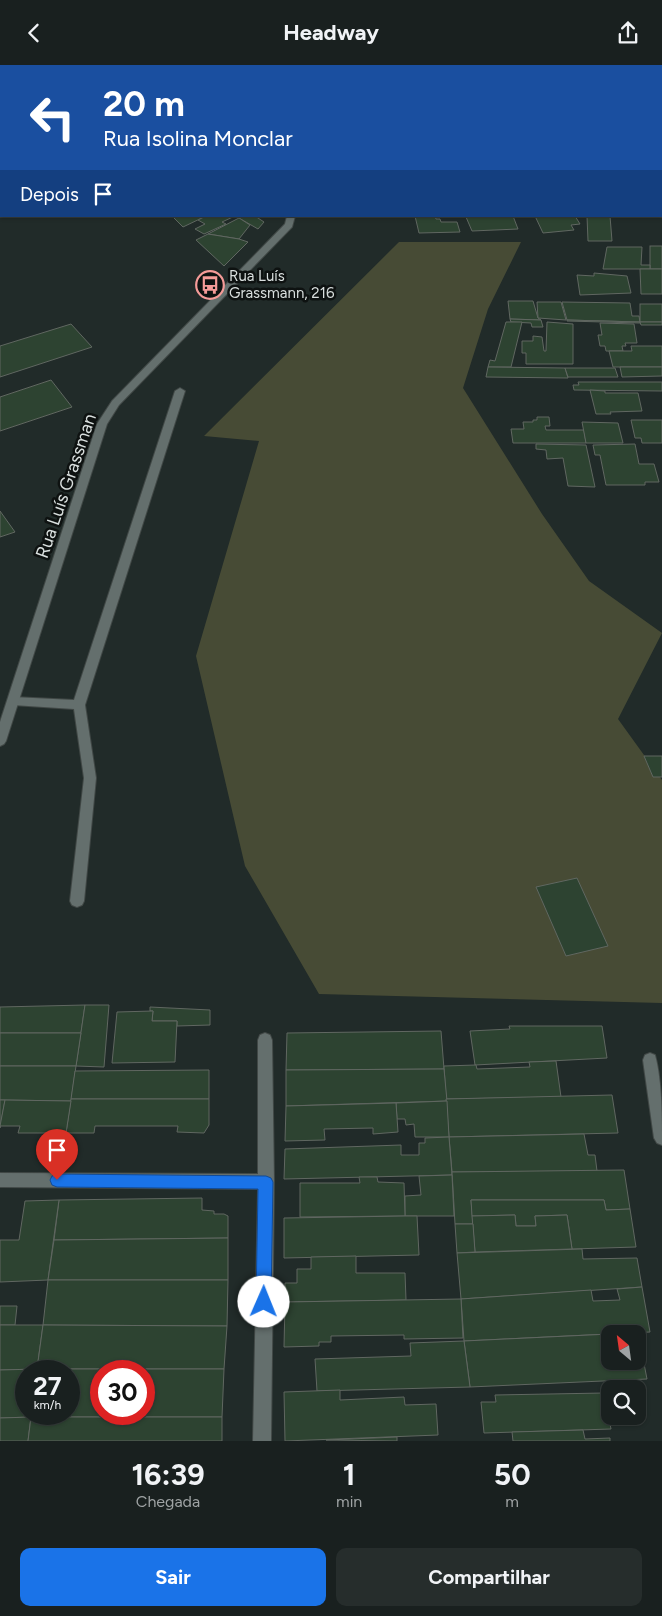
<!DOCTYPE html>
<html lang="pt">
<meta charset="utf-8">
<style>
:root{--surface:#19201f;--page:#262d2c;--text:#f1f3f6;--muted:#9fa3a4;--line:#373e3d;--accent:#1a73e8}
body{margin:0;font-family:Figtree,sans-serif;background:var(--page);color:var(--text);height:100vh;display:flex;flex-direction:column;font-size:19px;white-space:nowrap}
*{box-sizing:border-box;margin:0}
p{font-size:16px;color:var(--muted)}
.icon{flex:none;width:28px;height:28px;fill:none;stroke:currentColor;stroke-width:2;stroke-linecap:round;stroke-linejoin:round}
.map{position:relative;height:1376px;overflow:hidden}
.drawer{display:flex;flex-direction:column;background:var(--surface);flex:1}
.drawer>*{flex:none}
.guide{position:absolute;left:0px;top:0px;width:662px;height:152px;box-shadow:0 1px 4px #0004,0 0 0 1px var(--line);background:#1a4fa0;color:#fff;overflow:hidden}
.needle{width:32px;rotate:331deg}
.buttons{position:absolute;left:601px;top:1260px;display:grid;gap:10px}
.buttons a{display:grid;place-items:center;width:45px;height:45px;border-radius:10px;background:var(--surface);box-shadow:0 1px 4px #0004,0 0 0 1px var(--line);font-size:25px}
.speed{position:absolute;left:15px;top:1295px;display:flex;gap:10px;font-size:25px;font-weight:700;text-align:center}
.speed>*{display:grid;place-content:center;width:65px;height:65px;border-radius:50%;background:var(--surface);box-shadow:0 1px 4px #0004,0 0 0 1px var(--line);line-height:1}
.speed small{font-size:12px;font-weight:400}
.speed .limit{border:8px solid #d22;background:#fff;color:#111}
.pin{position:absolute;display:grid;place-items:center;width:42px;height:42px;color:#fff;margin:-51px -21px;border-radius:50% 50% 50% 0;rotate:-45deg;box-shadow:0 0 5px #0007}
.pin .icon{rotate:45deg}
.me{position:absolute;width:55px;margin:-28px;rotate:1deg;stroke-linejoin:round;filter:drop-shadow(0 0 4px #0008)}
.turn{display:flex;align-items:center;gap:18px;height:105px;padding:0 20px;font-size:22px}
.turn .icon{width:65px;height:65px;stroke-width:2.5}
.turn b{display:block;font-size:35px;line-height:42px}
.then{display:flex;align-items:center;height:48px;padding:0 20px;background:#0003;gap:10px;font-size:19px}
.eta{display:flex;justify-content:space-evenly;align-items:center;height:85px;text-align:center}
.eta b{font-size:30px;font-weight:700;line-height:35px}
.action{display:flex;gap:10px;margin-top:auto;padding:10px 20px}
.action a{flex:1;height:58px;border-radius:10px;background:var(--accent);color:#fff;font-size:20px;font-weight:700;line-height:58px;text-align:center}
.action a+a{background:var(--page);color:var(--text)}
header{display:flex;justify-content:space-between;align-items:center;height:65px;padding:0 20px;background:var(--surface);font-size:22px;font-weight:700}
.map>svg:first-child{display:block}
.green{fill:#474b35}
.building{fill:#2d4331;stroke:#606761;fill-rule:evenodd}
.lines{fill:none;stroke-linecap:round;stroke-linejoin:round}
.service-casing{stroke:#414846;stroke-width:2}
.minor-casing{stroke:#414846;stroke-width:2}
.secondary-casing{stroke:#414846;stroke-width:2}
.primary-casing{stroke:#414846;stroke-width:14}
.service{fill:#646f6d;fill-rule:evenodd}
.minor{fill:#646f6d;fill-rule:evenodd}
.secondary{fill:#48878e;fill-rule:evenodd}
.primary{stroke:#2c9fb0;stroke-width:12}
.rail-casing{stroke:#abb2b0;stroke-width:4}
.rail{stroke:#0e1211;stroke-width:2.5;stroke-dasharray:8;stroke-linecap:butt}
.route{fill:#1a73e8;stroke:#114b97}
.labels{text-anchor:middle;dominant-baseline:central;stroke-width:5;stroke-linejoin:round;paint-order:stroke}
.far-poi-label{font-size:15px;fill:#d9dfde;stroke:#0e1211;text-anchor:start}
.street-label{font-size:18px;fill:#d9dfde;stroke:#0e1211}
</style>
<header><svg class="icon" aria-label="back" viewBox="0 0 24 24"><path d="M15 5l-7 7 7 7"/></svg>Headway<svg class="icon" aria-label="share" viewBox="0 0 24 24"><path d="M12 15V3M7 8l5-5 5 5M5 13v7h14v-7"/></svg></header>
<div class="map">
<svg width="662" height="1376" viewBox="0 0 662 1376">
<rect width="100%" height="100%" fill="#212b29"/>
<polygon class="green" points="399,177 521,177 488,244 463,323 542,449 589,516 662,568 618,654 662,715 662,938 319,929 245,801 196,591 259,376 204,371"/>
<g class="building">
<polygon points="172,151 206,151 183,162"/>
<polygon points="206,151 235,151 222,157 226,159 204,169 195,164 205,159 198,155"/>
<polygon points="243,151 255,151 264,157 258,164 239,153"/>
<polygon points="415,151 435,151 436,154 440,154 441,157 457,157 460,167 419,168"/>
<polygon points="513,151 518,164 472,166 466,152"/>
<polygon points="535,151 575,151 580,159 571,160 574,165 543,168"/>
<polygon points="587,151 610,151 612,176 588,176"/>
<polygon points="239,153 250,160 239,174 208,169"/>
<polygon points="208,169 239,174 248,177 224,201 196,175"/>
<rect x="650" y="181" width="12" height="23"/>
<polygon points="607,182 642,182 641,200 650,200 650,204 603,204"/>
<polygon points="640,204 662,204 662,229 641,229"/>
<polygon points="594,208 627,211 631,228 580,230 577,210 594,211"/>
<polygon points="508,236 533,236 538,253 541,255 510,254"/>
<polygon points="537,237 561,237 566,255 538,253"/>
<polygon points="562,237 630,238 632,251 639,251 640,257 567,255"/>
<rect x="640" y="239" width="22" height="18"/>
<polygon points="510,254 541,255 543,262 532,262 531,258 511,257"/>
<polygon points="567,255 640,257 640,258 567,256"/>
<polygon points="506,257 522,257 511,302 488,302 490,295 495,296"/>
<polygon points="547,257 573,259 573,299 526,299 526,288 522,288 522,276 533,276 533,271 542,272 544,286 546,286"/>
<polygon points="640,257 662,257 662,260 641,260"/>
<polygon points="600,258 634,259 637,278 625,278 626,281 622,281 623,286 606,286 605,281 600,281 598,270 602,270"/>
<polygon points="71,259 92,282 0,312 0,281"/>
<polygon points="631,281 662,281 662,302 613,302 609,286 632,286"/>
<polygon points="488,302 565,303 568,313 486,312"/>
<polygon points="620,302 662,302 662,311 622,312"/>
<polygon points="565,303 615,303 618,312 568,312"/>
<polygon points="51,315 72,342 0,366 0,332"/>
<polygon points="578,317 662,317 662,326 574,325 573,320 579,320"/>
<polygon points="590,325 605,326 605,328 638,328 642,346 610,347 611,349 596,349"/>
<polygon points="537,352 549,352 550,361 545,361 546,365 584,365 586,378 513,378 511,364 524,364 523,357 533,357 533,355 537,355"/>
<polygon points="631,355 662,355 662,378 642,378 641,373 635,373"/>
<polygon points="582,357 618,358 623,378 586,378"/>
<polygon points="536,379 586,380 595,422 568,421 563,393 547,394 546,385 536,384"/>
<polygon points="635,379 639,399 654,399 659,417 645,417 645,420 606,420 600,390 595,390 593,380"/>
<polygon points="0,446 15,467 0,472"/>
<polygon points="644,691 662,691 662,712 653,712"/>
<polygon points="577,813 608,881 566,891 536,822"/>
<polygon points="85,940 81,968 0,968 0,942"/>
<polygon points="85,940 109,940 104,1002 76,1001"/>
<polygon points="150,942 210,945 210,960 177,961 177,956 152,956 153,946 150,946"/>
<polygon points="153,946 152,956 177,956 175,997 112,998 117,947"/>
<polygon points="509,961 602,961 607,993 475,1000 470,966 510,964"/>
<polygon points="441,966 444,1004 286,1005 287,968"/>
<polygon points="0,968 81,968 76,1001 0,1001"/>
<polygon points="556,996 561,1032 446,1034 444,1001 476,1000 477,1004 530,1002 529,997"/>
<polygon points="0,1001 76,1001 71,1036 0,1035"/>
<polygon points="444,1004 447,1036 286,1041 286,1005"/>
<polygon points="209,1005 209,1034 71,1034 75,1006"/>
<polygon points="612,1030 618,1068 449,1072 446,1034"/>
<polygon points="71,1034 209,1034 209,1060 204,1068 177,1067 178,1061 95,1061 94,1068 66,1068"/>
<polygon points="0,1035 5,1035 0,1063"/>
<polygon points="5,1035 71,1036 66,1068 18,1068 20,1061 0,1061"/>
<polygon points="447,1036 449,1072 415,1072 414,1059 406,1060 405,1054 397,1054 396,1038"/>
<polygon points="396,1038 398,1067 373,1069 373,1063 324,1064 325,1075 285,1076 286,1041"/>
<polygon points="584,1069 588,1090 595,1090 597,1106 452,1107 449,1072"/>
<polygon points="449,1072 452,1110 284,1114 285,1084 401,1080 401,1090 419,1090 419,1078 425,1078 425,1073"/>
<polygon points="624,1105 630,1144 606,1145 604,1135 471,1135 473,1159 455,1159 452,1107"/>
<polygon points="452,1110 454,1151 405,1151 405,1131 421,1130 419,1111"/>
<polygon points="359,1112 377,1112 378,1117 404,1118 405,1151 300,1152 300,1118 360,1118"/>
<polygon points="202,1133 202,1145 214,1146 214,1149 224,1149 228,1151 228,1173 54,1175 59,1135"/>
<polygon points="59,1135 48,1215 0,1217 0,1175 19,1175 25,1136"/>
<polygon points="471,1135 604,1135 606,1145 630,1144 636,1182 572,1184 567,1150 535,1151 536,1161 516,1161 515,1150 472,1151"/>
<polygon points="515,1150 516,1161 536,1161 535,1151 567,1150 572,1184 475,1187 472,1151"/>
<polygon points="405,1151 417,1151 419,1190 284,1193 284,1153"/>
<polygon points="455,1159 473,1159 475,1187 457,1188"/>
<polygon points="228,1173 228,1215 48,1215 54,1175"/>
<polygon points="582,1184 583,1194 637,1193 642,1222 461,1234 457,1188"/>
<polygon points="356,1191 356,1208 405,1208 406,1235 285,1237 285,1218 297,1218 297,1204 311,1204 311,1192"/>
<polygon points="48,1215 228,1215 227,1261 43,1260"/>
<polygon points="642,1222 650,1267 464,1276 461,1234 591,1225 593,1236 620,1235 617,1224"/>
<polygon points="461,1234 463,1273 404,1274 404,1270 331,1271 331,1277 319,1277 319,1281 284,1282 285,1237"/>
<polygon points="0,1241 17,1241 15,1260 0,1260"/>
<polygon points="0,1260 43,1260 37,1304 0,1305"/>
<polygon points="43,1260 227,1261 224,1304 37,1304"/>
<polygon points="638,1268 647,1314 470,1322 464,1276 610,1269 610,1296 638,1296 638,1269 614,1269"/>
<polygon points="464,1276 470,1322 317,1326 315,1294 411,1291 410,1278"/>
<path d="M37,1304H224L222,1352H31V1349H69V1306H37ZM101,1306H144V1349H101Z"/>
<polygon points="37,1304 37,1306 26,1306 26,1349 31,1349 31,1352 0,1353 0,1305"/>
<polygon points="340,1325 340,1335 404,1332 405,1340 436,1339 438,1370 285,1376 284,1327"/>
<polygon points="604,1328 611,1364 484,1368 481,1337 496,1337 495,1330"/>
<polygon points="31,1352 28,1376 0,1376 0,1353"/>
<polygon points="31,1352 222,1352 222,1376 28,1376"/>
<polygon points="583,1365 585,1374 610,1373 610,1376 513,1376 512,1367"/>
<polygon points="397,1372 397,1376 326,1375"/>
</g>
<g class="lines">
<defs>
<polygon id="service" points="180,323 185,326 85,640 96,713 84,836 82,840 77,842 72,840 70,836 84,713 74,644 13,640 7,636 13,632 74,635 175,326"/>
<g id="minor">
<polygon points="620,0 657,0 658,1 621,1"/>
<polygon points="287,151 295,151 292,162 119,340 107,359 6,676 4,679 0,681 0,657 97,359 112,336 285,159"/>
<polygon points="265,968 270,970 272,975 274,1117 271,1376 253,1376 258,1124 0,1122 0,1108 258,1109 258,975 260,970"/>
<path d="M650,988L655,990C662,1015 662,1054 662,1080L657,1078L654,1073L643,995L645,990Z"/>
</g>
<polygon id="secondary" points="655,0 662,0 662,3 661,1"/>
<g id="primary">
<polyline points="58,1 63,0"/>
<polyline points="0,16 1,15"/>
</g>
</defs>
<use href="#service" class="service-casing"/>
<use href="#minor" class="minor-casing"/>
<use href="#secondary" class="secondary-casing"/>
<use href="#primary" class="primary-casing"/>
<use href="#service" class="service"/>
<use href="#minor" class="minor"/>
<use href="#secondary" class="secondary"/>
<use href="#primary" class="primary"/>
<defs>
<g id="rail">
<polyline points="152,1 159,0"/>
<polyline points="180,1 187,0"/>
</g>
</defs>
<use href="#rail" class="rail-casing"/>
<use href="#rail" class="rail"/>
</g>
<polygon class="route" points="57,1109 266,1111 271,1113 273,1117 271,1237 269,1242 264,1244 258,1242 256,1237 258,1124 57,1122 52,1120 50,1115 52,1111"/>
<defs>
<symbol id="bus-ring" viewBox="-11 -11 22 22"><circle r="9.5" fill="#0e1211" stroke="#f59b98" stroke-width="1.5"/><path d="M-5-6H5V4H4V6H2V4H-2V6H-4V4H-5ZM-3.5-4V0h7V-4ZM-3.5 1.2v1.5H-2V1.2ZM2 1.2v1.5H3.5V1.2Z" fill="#f59b98"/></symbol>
</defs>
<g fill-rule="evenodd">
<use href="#bus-ring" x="194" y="204" width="32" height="32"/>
</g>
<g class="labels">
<g class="far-poi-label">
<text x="229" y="211">Rua Luís<tspan x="229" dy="17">Grassmann, 216</tspan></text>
</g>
<g class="street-label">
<text transform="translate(66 421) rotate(-71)">Rua Luís Grassman</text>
</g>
</g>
</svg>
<div class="buttons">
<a><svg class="needle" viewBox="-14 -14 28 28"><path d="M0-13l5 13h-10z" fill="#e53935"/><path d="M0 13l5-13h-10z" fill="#9fa3a4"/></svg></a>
<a><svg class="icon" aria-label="search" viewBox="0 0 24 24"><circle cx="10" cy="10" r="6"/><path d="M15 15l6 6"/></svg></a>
</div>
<div class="speed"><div>27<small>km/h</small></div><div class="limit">30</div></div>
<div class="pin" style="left:57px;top:1115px;background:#d93025"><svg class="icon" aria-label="arrive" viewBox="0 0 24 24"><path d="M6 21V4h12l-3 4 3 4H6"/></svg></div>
<svg class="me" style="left:264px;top:1237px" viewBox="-20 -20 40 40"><circle r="19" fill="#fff"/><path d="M0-13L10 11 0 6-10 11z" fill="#1a73e8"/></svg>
<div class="guide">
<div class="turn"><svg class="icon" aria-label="left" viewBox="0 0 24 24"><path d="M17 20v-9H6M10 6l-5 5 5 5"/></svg><div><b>20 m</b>Rua Isolina Monclar</div></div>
<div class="then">Depois<svg class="icon" aria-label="arrive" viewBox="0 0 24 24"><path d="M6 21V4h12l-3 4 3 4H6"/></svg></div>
</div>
</div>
<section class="drawer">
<div class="eta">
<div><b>16:39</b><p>Chegada</p></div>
<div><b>1</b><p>min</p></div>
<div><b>50</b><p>m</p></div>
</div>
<div class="action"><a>Sair</a><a>Compartilhar</a></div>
</section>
